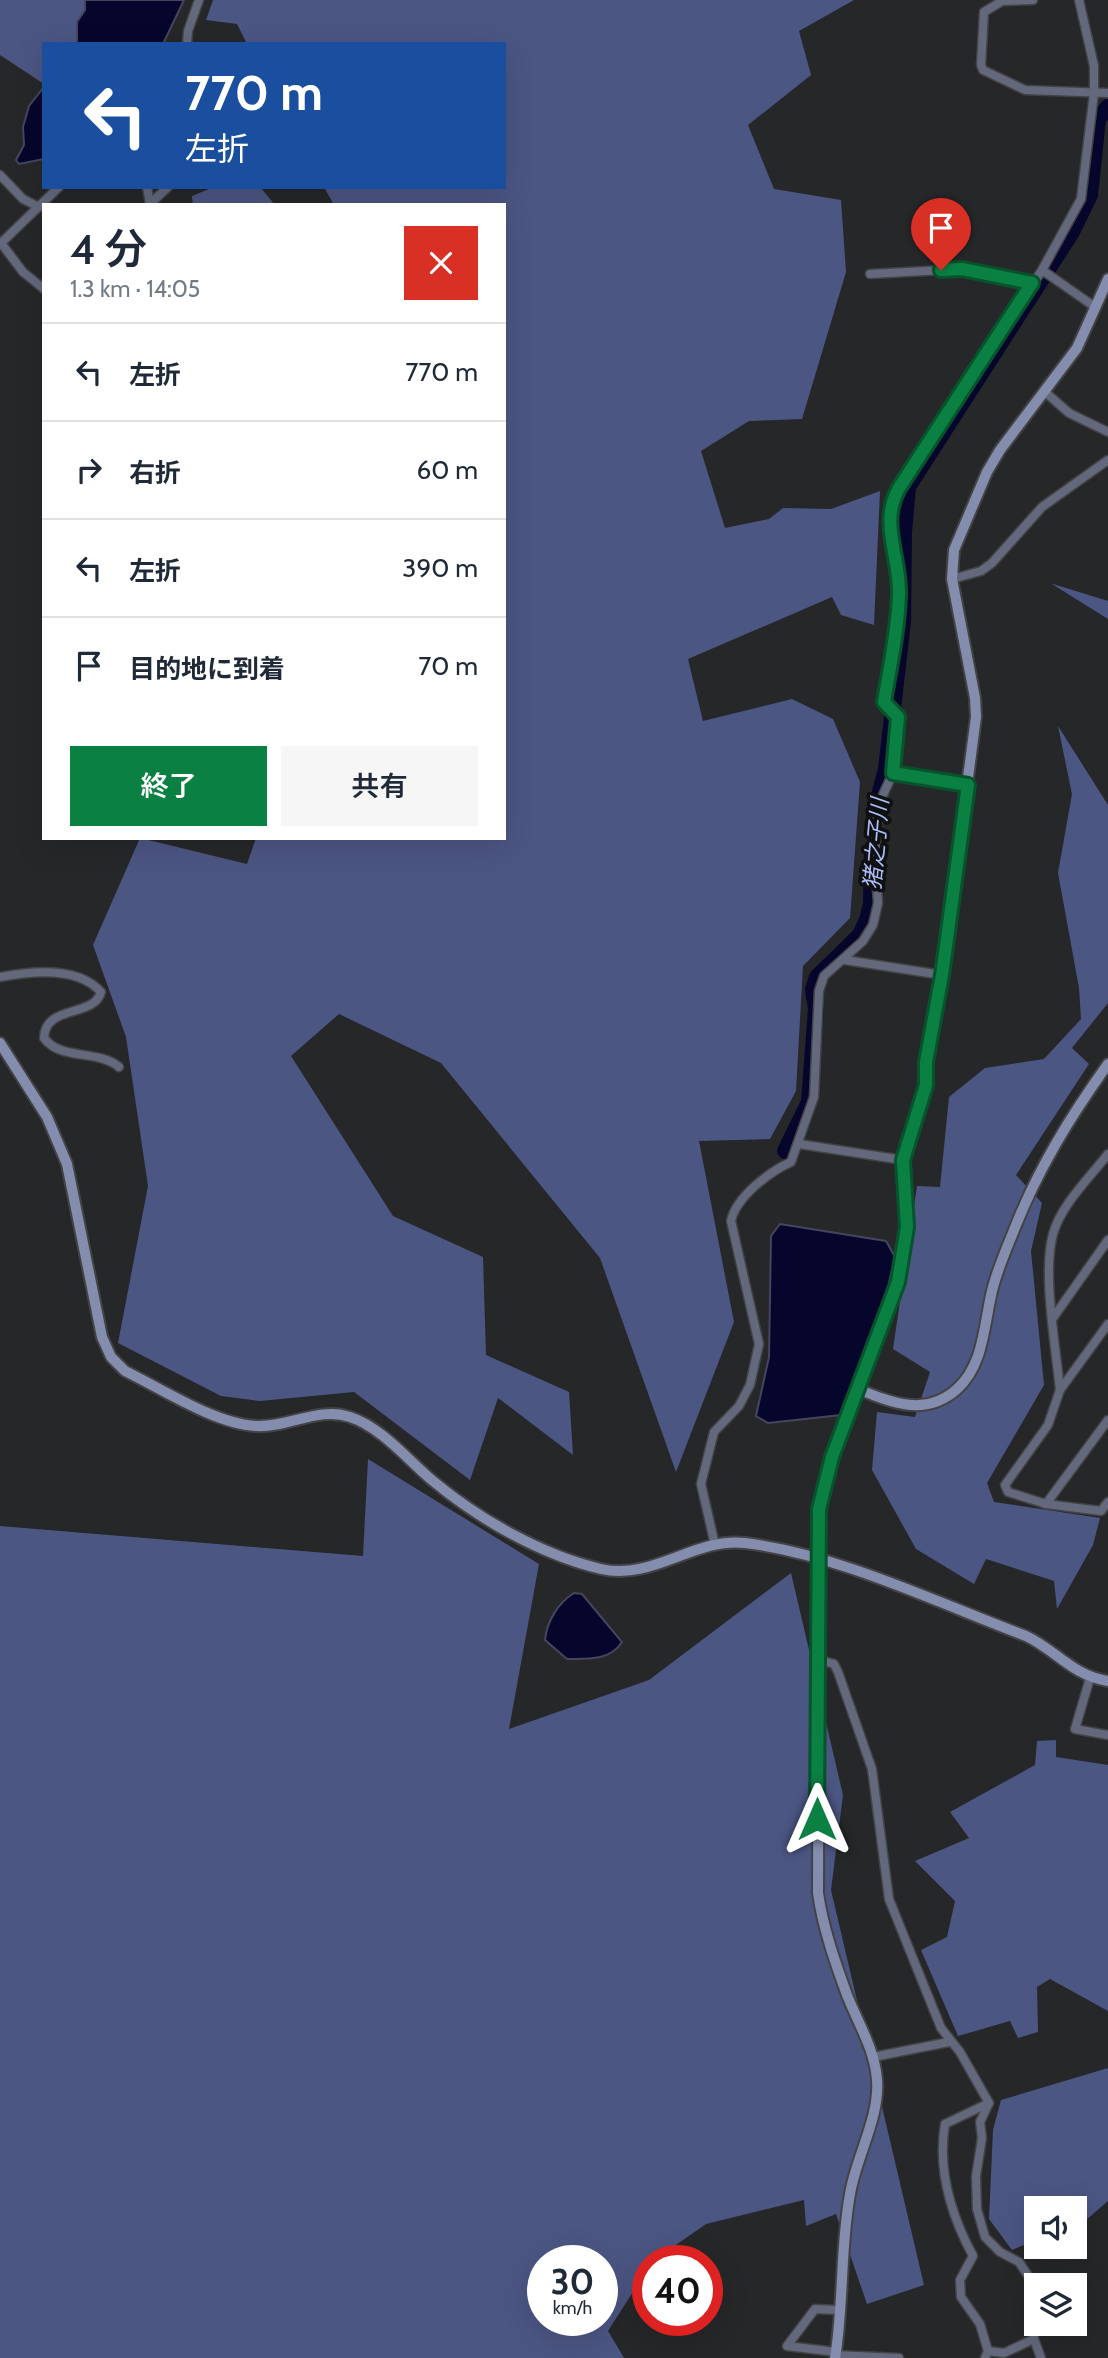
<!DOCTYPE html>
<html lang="ja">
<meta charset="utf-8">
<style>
:root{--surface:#fff;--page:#f6f6f7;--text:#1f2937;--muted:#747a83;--line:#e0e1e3;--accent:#0b8043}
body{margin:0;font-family:Cabin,"Noto Sans JP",sans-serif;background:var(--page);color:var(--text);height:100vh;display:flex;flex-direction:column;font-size:26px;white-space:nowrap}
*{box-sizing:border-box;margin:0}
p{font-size:23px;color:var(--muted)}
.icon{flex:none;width:38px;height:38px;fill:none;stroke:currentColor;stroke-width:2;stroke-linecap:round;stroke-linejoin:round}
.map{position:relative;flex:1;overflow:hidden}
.sheet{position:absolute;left:42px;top:203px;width:464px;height:637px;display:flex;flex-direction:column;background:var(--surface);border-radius:0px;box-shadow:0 7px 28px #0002}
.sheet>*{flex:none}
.hud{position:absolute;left:42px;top:42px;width:464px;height:147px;border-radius:0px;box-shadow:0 7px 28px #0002;background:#1a4fa0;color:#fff;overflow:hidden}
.controls{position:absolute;left:1024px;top:2196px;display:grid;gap:14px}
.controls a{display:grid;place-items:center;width:63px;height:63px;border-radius:0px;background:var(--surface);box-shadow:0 7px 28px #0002;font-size:35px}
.speed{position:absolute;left:527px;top:2245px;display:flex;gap:14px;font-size:35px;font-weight:700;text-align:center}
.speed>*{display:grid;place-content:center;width:91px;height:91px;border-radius:50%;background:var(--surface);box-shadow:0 7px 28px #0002;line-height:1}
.speed small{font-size:18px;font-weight:400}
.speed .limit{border:10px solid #d22;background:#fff;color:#111}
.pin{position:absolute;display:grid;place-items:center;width:60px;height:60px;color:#fff;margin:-72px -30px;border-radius:50% 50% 50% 0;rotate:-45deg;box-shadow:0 0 7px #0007}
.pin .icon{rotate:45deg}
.me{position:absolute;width:77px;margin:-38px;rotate:0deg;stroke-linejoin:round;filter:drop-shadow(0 0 5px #0008)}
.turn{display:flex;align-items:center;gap:24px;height:147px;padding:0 28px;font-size:32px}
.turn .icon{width:91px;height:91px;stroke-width:2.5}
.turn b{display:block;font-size:49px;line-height:60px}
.round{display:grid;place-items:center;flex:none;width:74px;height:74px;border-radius:0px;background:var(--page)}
.overview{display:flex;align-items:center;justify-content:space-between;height:119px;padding:0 28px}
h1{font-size:42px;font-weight:600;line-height:52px}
.cta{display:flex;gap:14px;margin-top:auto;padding:14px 28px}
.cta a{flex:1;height:80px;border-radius:0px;background:var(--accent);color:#fff;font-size:28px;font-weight:600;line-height:80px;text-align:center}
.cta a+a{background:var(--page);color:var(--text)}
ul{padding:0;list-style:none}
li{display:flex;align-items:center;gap:21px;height:98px;padding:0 28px;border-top:2px solid var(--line)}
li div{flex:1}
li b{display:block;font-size:26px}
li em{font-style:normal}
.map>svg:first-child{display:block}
.forest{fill:#4c5683;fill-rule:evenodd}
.water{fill:#06062c;stroke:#454560;stroke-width:2}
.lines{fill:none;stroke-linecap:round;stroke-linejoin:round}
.river{stroke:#06062c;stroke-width:16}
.street-casing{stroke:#434345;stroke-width:11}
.secondary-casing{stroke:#434345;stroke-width:14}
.street{stroke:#63687d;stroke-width:8}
.secondary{stroke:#848dae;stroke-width:10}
.route-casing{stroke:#07532c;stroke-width:18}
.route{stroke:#0b8043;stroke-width:12}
.labels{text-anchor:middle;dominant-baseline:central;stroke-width:7;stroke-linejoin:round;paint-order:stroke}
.water-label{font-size:23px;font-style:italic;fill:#adbbf5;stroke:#0f1011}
</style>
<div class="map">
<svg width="1108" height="2358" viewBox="0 0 1108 2358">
<rect width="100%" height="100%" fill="#262729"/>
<g class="forest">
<polygon points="0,0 88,0 78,44 44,44 44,84 0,55"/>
<polygon points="213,0 854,0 799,31 811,75 748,125 774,189 841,200 846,272 802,419 749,421 701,451 725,528 769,519 783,508 831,509 880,491 874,625 841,615 832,597 688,659 703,721 792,699 833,719 860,782 850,918 803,966 796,1091 770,1139 699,1141 734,1322 676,1472 600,1258 441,1063 339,1014 291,1056 393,1216 483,1257 486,1355 569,1392 573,1455 498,1398 470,1480 354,1392 260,1401 221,1396 118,1343 148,1186 126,1037 93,945 140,838 247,864 256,838 504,838 504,205 334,205 324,187 504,187 504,44 247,44 237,24 206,20"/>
<polygon points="214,187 260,187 275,205 193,205 192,196"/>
<polygon points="1053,584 1108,601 1108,619 1052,584"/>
<polygon points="1058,726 1108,805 1108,1003 1072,1048 1089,1064 1016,1175 1042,1203 1031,1251 1044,1385 987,1483 994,1502 1100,1518 1093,1545 1057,1609 1054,1581 986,1559 974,1584 916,1549 872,1470 877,1412 915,1417 930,1372 893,1349 917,1186 940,1187 949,1097 985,1068 1044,1059 1081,1019 1079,988 1058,873 1072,794"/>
<path d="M368,1459L539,1564L509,1729L649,1680L791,1573L843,1795L831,1890L924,2285L867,2304L836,2214L806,2226L804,2200L706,2224L653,2261H648L647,2270L608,2331L624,2358H0V1526L363,1556ZM542,2261H602V2320H542Z"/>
<polygon points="1056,1740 1056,1757 1108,1765 1108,2011 1050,1979 1037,1987 1038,2032 1018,2038 1010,2021 958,2036 921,1950 947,1937 955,1901 915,1861 969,1838 950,1812 1035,1765 1037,1741"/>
<polygon points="1108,2068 1108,2201 1086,2220 1075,2224 1074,2208 1036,2208 1036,2240 1012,2250 989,2219 993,2130 1001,2100"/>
</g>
<g class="water">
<polygon points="85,0 184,0 163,44 77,44 77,22 85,10"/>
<polygon points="44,87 44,159 19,164 16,160 24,145 23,127 29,106"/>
<polygon points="780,1224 886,1241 895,1257 886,1295 841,1415 768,1423 756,1416 769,1357 771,1236"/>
<path d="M574,1593L582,1594L622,1642C610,1661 587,1659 567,1659L545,1640C547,1621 558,1603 574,1593Z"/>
</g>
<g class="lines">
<g class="river">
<polyline points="874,815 886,769 903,622 904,532 908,487 1072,232 1090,195 1098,119 1108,107"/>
<polyline points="785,1151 809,1102 816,1009 813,989 817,977 860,935 867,920 871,904 872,848"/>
</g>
<defs>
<g id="street">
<polyline points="1033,0 1002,1 984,12 981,65 983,70 1025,90 1108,93"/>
<polyline points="187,44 188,31 199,0"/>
<polyline points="0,175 23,199 39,207"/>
<polyline points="147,187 150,204 168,187"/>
<polyline points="1,243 23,272 44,289"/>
<polyline points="0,244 59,187"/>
<polyline points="1042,270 1095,307"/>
<polyline points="870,274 962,269 1032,283"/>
<polyline points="1044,391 1069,413 1108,432"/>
<polyline points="952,579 981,571 992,563 1042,507 1108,460"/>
<polyline points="893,773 968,784"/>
<polyline points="845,960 942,975"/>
<path d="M0,977C31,971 78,966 101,992C94,1018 45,1004 44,1038C61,1061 98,1049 119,1067"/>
<polyline points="799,1144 903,1160"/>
<polyline points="1053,1318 1108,1240"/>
<polyline points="1108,1324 1060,1390 1048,1425 1005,1485 1008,1492 1046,1504 1101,1511 1108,1502"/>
<path d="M1060,1390C1056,1348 1042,1273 1053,1234C1061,1205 1090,1177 1108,1154"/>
<polyline points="1046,1504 1108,1420"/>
<path d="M715,1545L701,1484L714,1432L739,1406L750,1385L759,1344L731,1221C736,1197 769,1172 791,1162L814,1097L819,991L824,976L863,941L873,925L878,903L875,858L878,806L893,773L898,717L884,702L899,589L888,517L891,502L1042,270L1081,199L1094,93V66L1079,0"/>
<path d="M817,1659L834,1664L838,1672L872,1769L889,1899L941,2028L960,2052L989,2103L945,2124C937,2171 951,2215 973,2256L960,2280L961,2297L980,2324L988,2351"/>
<polyline points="1090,1678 1075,1729 1108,1735"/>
<polyline points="873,2057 949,2042"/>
<polyline points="989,2103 980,2122 982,2138 976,2176 977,2209 985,2237 1000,2252 1019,2262 1029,2277 1034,2339 1041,2358"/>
<polyline points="836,2352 787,2346 815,2309 838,2310"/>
<polyline points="835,2355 899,2358"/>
<polyline points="985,2358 988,2351 1004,2353 1034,2339"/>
</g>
<g id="secondary">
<path d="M0,1043L47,1117L67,1164L102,1337L111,1357L125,1371C162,1389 215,1424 256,1426C288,1428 319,1406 350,1417C381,1427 408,1460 433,1481C480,1520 542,1555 601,1569C653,1581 695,1537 745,1543C837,1554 938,1603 1026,1636C1056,1650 1073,1676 1108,1681"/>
<path d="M858,1389C892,1403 926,1417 957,1389C984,1365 984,1324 992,1291C997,1270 1006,1250 1014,1230C1038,1169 1070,1117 1108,1064"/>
<path d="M835,2358C844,2304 840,2248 850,2194C856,2157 880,2117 877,2080C875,2050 858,2023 847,1995C835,1962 823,1928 818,1893L819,1509L832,1457L898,1282L907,1227L903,1160L926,1085V1063L942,975L976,717L975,698L952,579L954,550L987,472L1000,450L1077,348L1108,279"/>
</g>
</defs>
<use href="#street" class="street-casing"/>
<use href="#secondary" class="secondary-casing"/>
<use href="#street" class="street"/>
<use href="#secondary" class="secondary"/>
</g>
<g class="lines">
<defs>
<path id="route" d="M817,1819L819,1509L832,1457L898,1282L907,1227L903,1160L926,1085V1062L942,975L968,785L893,773L898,717L884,702C890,666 898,630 899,594C900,556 879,523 899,488L1032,283L962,269L941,270"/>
</defs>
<use href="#route" class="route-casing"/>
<use href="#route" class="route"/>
</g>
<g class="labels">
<g class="water-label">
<text transform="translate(876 844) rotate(-85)">猪之子川</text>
</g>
</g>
</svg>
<div class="controls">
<a><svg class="icon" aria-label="sound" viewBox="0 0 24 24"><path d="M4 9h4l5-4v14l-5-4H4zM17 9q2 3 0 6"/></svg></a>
<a><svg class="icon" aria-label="layers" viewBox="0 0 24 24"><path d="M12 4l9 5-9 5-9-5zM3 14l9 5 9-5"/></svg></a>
</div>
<div class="speed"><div>30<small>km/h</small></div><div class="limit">40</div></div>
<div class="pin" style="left:941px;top:270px;background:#d93025"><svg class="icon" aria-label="arrive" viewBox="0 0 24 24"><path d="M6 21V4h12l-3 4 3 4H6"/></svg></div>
<svg class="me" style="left:817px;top:1819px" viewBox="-20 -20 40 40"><path d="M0-17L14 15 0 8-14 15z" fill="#0b8043" stroke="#fff" stroke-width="4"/></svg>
<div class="hud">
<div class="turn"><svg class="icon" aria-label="left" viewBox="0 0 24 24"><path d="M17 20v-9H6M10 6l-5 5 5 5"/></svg><div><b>770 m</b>左折</div></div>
</div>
<section class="sheet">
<div class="overview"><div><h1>4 分</h1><p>1.3 km · 14:05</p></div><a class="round" style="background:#d93025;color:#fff"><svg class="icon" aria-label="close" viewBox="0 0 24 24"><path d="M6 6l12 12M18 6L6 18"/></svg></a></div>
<ul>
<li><svg class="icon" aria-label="left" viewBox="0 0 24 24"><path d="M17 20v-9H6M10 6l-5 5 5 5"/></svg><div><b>左折</b></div><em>770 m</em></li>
<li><svg class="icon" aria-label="right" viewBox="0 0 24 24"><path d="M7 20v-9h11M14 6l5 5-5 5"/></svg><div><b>右折</b></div><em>60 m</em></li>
<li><svg class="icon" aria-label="left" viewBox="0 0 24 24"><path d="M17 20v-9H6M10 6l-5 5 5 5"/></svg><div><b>左折</b></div><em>390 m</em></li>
<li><svg class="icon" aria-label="arrive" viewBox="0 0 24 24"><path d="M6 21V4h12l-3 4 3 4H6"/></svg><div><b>目的地に到着</b></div><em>70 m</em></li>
</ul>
<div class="cta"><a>終了</a><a>共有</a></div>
</section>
</div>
